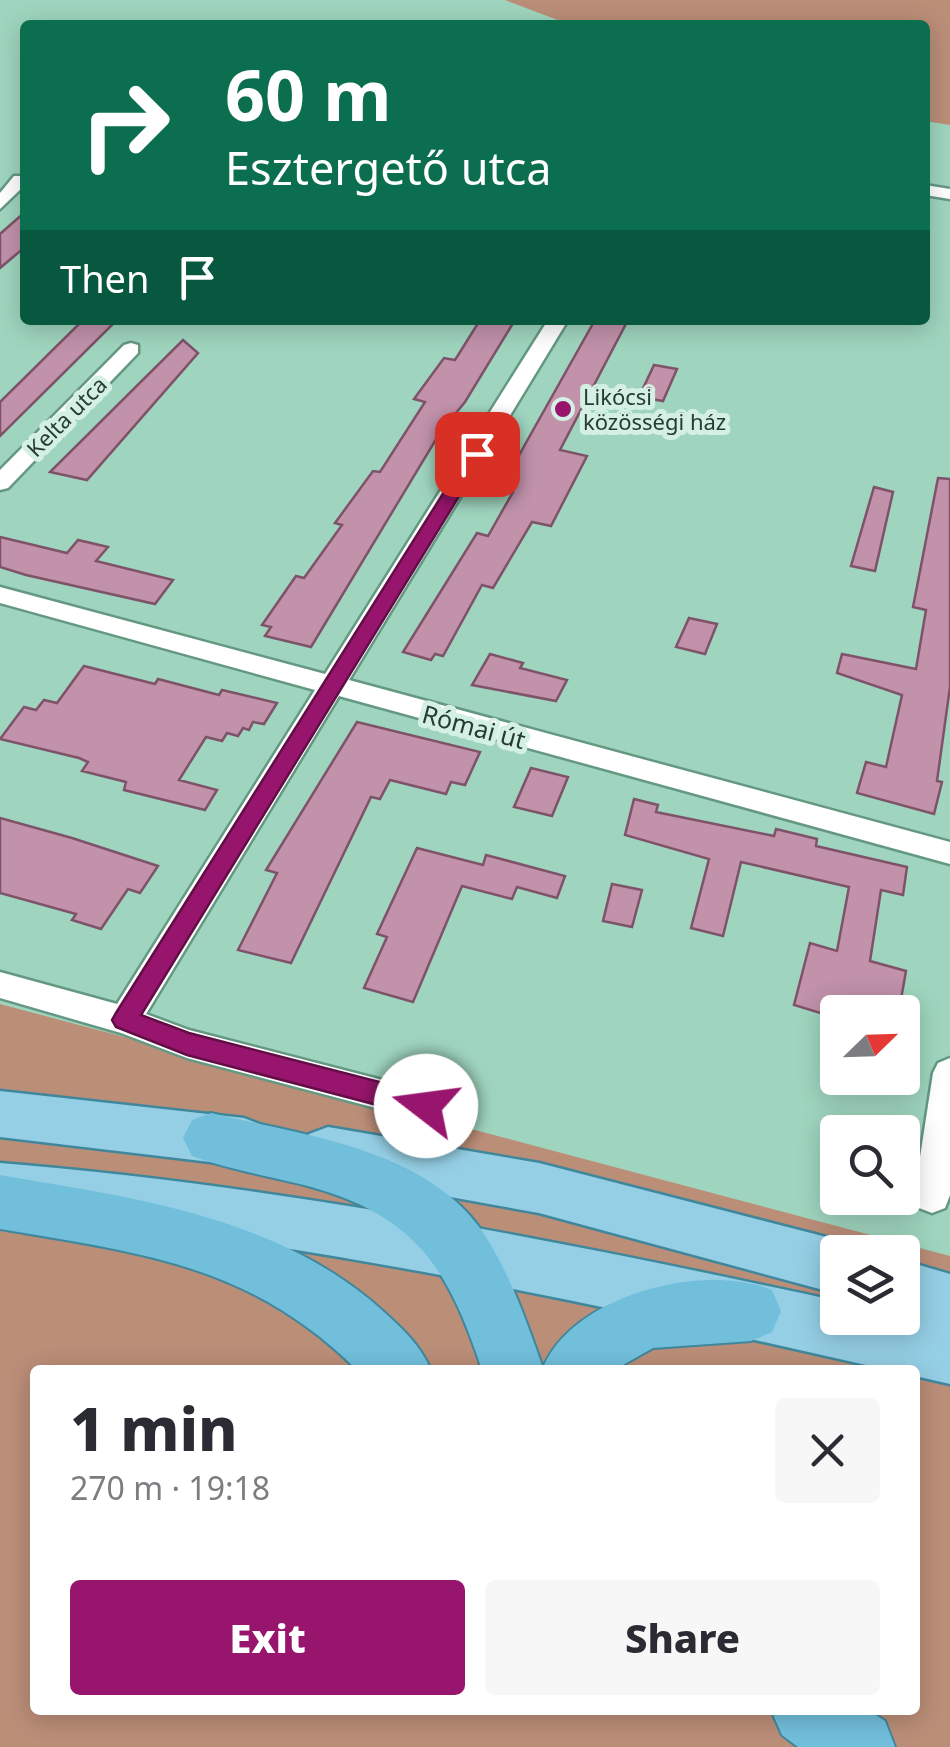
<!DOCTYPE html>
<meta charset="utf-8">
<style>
:root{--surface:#fff;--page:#f7f7f7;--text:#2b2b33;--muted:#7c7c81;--accent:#97156c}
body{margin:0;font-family:"Noto Sans",sans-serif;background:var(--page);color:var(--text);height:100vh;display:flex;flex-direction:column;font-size:38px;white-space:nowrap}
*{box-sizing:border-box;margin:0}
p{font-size:32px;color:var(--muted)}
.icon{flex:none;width:55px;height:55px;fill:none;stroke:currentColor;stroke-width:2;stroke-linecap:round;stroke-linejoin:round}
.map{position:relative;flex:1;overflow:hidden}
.details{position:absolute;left:30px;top:1365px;width:890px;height:350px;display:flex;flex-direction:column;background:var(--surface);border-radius:10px;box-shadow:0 5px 25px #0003}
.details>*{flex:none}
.top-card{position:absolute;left:20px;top:20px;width:910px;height:305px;border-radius:10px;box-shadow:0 5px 25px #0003;background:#0b6e4f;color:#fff;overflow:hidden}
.needle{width:65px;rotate:67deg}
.tools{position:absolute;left:820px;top:995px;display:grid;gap:20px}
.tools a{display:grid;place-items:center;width:100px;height:100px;border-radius:10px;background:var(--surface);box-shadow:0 5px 25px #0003;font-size:50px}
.pin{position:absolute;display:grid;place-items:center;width:85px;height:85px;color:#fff;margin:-42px;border-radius:20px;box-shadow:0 5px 15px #0006}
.me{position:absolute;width:110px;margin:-55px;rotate:285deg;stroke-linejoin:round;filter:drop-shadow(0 0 8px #0008)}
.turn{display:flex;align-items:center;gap:35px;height:210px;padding:0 40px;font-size:45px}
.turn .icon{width:130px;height:130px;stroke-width:2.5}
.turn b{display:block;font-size:70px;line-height:85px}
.then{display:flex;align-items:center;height:95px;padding:0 40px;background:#0003;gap:20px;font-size:38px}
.round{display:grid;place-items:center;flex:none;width:105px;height:105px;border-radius:10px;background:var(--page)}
.overview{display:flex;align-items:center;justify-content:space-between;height:170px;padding:0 40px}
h1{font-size:60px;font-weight:800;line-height:75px}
.action{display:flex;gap:20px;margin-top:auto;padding:20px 40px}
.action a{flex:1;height:115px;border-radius:10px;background:var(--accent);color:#fff;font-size:40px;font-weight:800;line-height:115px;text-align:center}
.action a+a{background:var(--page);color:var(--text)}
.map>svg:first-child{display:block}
.green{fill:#bb8e78;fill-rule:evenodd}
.building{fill:#c192aa;stroke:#7e536a;stroke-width:2.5}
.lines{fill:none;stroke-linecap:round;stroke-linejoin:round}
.minor-casing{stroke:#649882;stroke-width:5}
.primary-casing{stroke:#41879c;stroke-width:5}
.trunk-casing{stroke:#41879c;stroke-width:4}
.minor{fill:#fff;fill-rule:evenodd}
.primary{fill:#95cfe5;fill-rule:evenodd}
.trunk{fill:#72bfdc;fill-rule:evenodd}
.route{fill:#97156c;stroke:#620e46;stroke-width:2.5}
.poi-dot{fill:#97156c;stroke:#d4efe3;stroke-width:4}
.labels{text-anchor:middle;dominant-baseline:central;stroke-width:10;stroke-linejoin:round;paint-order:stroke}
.far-poi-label{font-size:22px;fill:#263c33;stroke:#d4efe3;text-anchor:start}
.far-street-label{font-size:22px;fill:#263c33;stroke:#d4efe3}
.street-label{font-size:25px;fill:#263c33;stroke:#d4efe3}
</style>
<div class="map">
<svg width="950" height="1747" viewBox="0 0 950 1747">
<rect width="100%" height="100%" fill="#9fd5be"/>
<g class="green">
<polygon points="505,0 950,0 950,125 925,121 925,25 571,25"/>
<path d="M0,1004L950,1256V1747H0ZM838,1252H902V1318H838ZM35,1370H915V1710H35Z"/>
</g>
<g class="building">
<polygon points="25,212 25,247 0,268 0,234"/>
<polygon points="83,320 117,320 0,436 0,402"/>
<polygon points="480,320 515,320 465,402 441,431 311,647 265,636 271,627 262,625 296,576 304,578 342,525 335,523 373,471 380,472 425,402 414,399 444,358 455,360"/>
<polygon points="595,320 628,320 560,450 587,456 551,526 532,522 493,588 482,585 443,656 435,654 431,660 403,652 477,533 488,536 513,492 500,489"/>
<polygon points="183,340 198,353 87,480 50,472"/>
<polygon points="654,365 677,369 663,401 639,397"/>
<polygon points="938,478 950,479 950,687 937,781 942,782 934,814 857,793 866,762 886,767 902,695 837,673 842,654 916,669 926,610 913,607"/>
<polygon points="874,487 893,492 875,571 851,566"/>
<polygon points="0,537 67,553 78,540 108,547 96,561 173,580 155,604 26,575 0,567"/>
<polygon points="689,618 717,624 705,654 676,647"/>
<polygon points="490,654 523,663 520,668 567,680 556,701 472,685"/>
<polygon points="84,666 155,684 158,679 219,695 222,690 277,703 264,724 253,722 249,730 243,728 238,736 227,733 222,741 206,737 179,780 217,790 205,810 124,790 126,782 82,771 88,762 79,758 0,739 24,707 36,710 44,700 57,703"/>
<polygon points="357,722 480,752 465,785 451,782 446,794 390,780 380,799 371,797 291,963 238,950 277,873 266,870"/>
<polygon points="531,768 568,777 552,816 514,807"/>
<polygon points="634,799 658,805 656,812 774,836 776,829 817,839 816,846 907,867 903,895 881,890 870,961 906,971 899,1011 882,1006 881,1012 867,1012 833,1003 830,1016 794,1005 810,943 837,951 849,887 741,862 723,936 691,928 709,859 625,835"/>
<polygon points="0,818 72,838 158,866 140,893 128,889 101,929 72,920 76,914 0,893"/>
<polygon points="417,848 483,865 486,855 565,876 557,898 517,887 512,899 462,886 413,1002 364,988 387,937 377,934"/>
<polygon points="612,884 642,890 632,927 603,921"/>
</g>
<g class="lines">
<defs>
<g id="minor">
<polygon points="14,176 25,176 25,185 0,209 0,193"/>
<polygon points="925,185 950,189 950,199 925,195"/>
<polygon points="548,320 568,320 349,680 950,842 950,864 339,696 146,1014 189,1030 425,1091 437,1095 442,1106 437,1117 425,1121 187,1058 121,1033 0,998 0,972 117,1004 315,690 0,603 0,587 325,674"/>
<polygon points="131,343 138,345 138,353 8,488 0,490 0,470 124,345"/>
<polygon points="950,1058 950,1195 945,1208 932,1213 919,1208 914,1196 933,1073 938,1063"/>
</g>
<g id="primary">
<polygon points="0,1091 244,1118 262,1125 270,1142 262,1159 244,1166 0,1137"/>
<polygon points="328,1127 539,1163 838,1240 860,1252 838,1252 838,1294 539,1213 328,1175 309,1168 302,1151 309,1134"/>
<path d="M0,1163C284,1186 560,1241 838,1301V1318H913L902,1314V1260L950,1274V1384L915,1376V1370H888C594,1303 301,1239 0,1213Z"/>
</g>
<g id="trunk">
<path d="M211,1113C301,1135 421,1147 480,1228C509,1270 526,1320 543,1368C573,1295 703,1262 772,1290L781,1311L772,1332L751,1341L653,1348L614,1370H482C448,1267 415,1214 304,1185C267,1176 228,1169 192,1156L183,1138L192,1120Z"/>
<path d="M0,1175C134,1198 279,1216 384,1312C404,1330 420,1345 431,1370H357C250,1264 141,1253 0,1229Z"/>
<polygon points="771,1710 868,1710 885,1721 895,1747 798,1747 782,1735"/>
</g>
</defs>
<use href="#minor" class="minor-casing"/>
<use href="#primary" class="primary-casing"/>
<use href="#trunk" class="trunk-casing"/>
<use href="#minor" class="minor"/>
<use href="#primary" class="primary"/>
<use href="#trunk" class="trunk"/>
</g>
<polygon class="route" points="477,449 485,454 141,1015 189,1033 426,1094 435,1098 438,1106 435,1114 426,1118 187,1055 116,1027 112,1020 116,1013 468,454"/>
<circle class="poi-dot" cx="563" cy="409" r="10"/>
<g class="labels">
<g class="far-poi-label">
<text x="583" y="396">Likócsi<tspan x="583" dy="25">közösségi ház</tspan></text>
</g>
<g class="far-street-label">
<text transform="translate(66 416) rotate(-45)">Kelta utca</text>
</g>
<g class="street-label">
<text transform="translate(474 726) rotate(15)">Római út</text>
</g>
</g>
</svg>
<div class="tools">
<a><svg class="needle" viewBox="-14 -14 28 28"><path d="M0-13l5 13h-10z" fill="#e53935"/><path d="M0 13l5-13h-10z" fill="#7c7c81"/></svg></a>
<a><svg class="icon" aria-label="search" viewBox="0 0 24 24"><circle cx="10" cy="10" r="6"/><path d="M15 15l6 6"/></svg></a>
<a><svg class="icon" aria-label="layers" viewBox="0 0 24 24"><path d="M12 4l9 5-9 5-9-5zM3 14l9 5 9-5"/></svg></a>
</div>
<div class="pin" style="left:477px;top:454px;background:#d93025"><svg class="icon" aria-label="arrive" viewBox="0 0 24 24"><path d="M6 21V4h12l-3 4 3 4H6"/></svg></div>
<svg class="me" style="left:426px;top:1106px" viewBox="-20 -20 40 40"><circle r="19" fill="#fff"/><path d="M0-13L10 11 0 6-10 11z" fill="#97156c"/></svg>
<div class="top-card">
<div class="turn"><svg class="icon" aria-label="right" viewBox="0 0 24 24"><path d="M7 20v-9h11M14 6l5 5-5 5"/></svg><div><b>60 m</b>Esztergető utca</div></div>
<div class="then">Then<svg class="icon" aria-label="arrive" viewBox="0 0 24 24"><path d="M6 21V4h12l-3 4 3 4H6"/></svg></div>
</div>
<section class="details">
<div class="overview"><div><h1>1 min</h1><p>270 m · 19:18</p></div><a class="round"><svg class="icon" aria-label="close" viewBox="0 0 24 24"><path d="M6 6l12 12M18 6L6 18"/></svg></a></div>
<div class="action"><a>Exit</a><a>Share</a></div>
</section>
</div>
